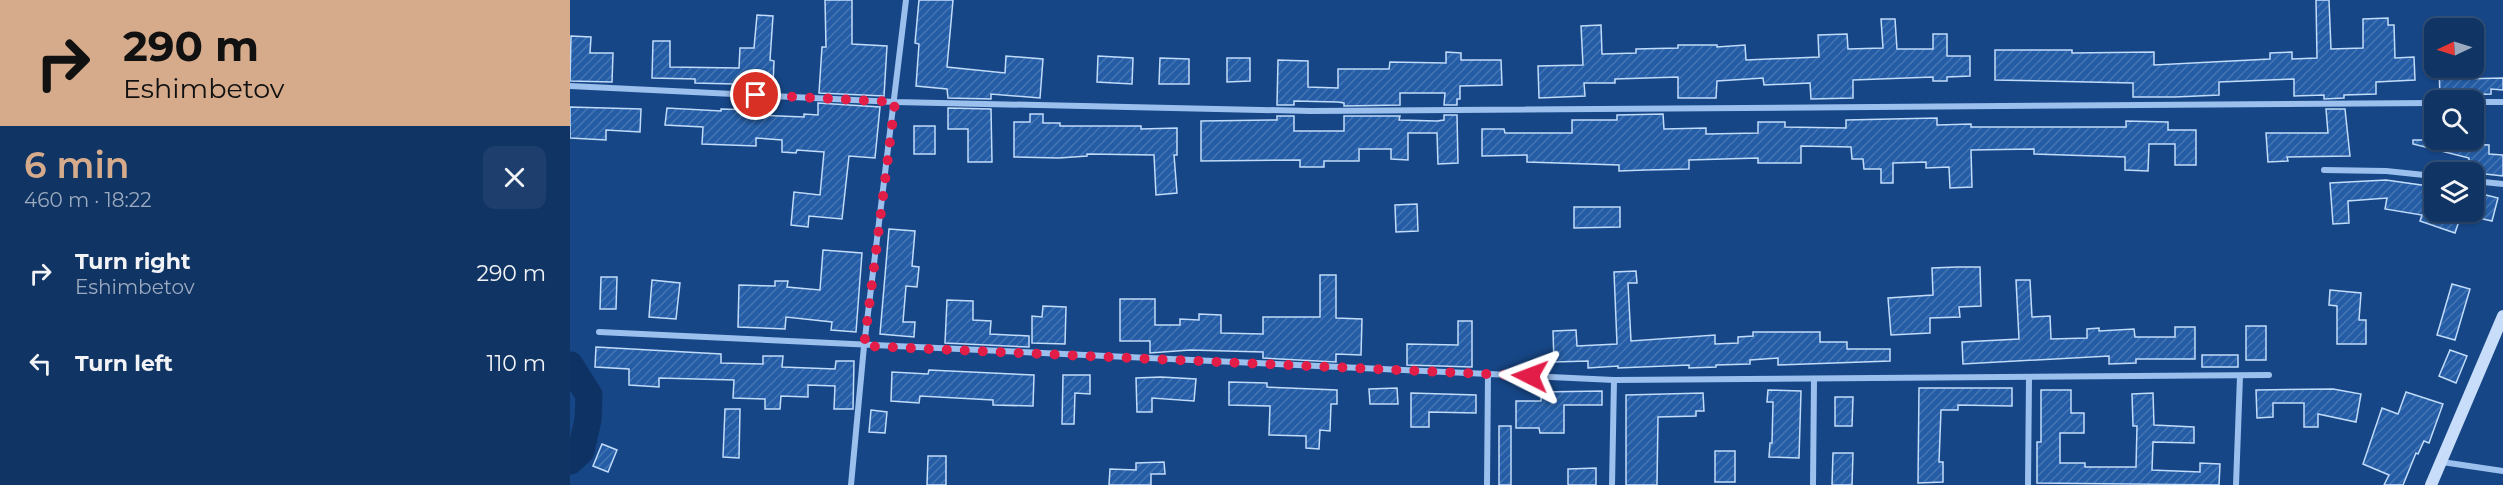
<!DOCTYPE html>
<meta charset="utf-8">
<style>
:root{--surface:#103464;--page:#1e3f6d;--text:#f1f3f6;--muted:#9caabf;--line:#304f78;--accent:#d6ab8b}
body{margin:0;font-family:Montserrat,sans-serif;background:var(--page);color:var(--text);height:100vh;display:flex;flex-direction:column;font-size:22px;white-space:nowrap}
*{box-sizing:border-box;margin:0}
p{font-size:20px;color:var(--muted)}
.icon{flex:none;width:33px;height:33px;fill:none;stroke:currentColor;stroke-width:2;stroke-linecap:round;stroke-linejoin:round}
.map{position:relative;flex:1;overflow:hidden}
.panel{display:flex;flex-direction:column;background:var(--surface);width:570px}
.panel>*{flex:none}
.top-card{background:#d6ab8b;color:#111;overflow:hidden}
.needle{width:39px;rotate:266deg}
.fabs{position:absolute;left:1854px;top:18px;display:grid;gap:12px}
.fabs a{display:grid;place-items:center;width:60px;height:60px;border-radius:12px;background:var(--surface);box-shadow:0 2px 4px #0004,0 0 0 2px var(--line);font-size:30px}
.pin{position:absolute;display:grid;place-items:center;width:51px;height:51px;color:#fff;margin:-26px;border:3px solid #fff;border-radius:50%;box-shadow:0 2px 6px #0007}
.me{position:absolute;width:66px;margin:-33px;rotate:273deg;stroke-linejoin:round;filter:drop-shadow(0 0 4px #0008)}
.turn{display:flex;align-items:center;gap:21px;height:126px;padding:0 24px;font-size:27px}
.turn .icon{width:78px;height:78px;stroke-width:2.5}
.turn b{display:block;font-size:42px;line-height:51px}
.round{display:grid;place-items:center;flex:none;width:63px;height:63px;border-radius:12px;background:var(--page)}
.headline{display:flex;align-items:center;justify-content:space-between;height:102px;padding:0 24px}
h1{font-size:36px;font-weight:600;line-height:45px;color:var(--accent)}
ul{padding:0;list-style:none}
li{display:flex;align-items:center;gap:18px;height:90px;padding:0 24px}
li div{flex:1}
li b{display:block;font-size:22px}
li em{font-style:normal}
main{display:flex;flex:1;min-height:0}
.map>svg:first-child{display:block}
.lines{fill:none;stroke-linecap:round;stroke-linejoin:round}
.river{stroke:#0e3263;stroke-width:27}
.building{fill:url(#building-hatch);stroke:#c1dbfa;stroke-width:1.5}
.minor{stroke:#9bc0ee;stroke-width:6}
.secondary{stroke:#c8ddfa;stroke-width:12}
.route{stroke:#e11d48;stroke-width:10;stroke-dasharray:0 18}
</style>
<main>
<section class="panel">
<div class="top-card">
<div class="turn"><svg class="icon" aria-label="right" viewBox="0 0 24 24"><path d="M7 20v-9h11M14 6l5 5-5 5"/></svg><div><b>290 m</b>Eshimbetov</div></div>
</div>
<div class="headline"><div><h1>6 min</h1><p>460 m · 18:22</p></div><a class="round"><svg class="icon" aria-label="close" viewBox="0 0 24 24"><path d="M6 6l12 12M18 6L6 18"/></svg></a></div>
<ul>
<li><svg class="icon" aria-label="right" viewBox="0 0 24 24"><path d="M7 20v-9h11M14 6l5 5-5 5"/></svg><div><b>Turn right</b><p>Eshimbetov</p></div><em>290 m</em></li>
<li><svg class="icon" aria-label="left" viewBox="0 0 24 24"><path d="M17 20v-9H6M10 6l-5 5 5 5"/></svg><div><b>Turn left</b></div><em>110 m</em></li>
</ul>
</section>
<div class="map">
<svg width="1933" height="485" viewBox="0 0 1933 485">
<defs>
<pattern id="building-hatch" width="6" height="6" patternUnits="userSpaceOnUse" patternTransform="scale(1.5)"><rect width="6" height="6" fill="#245da5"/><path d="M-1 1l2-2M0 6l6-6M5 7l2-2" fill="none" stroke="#4575b2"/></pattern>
</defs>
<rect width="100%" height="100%" fill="#164686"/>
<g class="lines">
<polyline class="river" points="0,365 19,395 18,420 11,451 0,461"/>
</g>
<g class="building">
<polygon points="255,0 282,0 282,44 317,46 314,96 249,93 252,47 256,47"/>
<polygon points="349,0 383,0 377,67 435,73 436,56 473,59 470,98 421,94 421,99 378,98 377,89 346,86 349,44 345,43"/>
<polygon points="1746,0 1759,0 1761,49 1793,48 1793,19 1818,18 1818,25 1824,25 1825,58 1844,57 1845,80 1806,82 1806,94 1774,95 1774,98 1754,99 1754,95 1724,96 1724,79 1649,82 1649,95 1605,97 1563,97 1563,83 1425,80 1425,50 1502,50 1502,53 1584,52 1584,65 1700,59 1700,53 1722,52 1722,59 1747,58"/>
<polygon points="187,15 203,16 200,60 204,61 203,85 125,83 125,79 82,78 83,41 100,41 100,67 169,68 170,48 184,48"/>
<polygon points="1311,19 1325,19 1327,49 1363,49 1363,34 1377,34 1377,56 1400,56 1400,76 1377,77 1377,81 1363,81 1363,77 1283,80 1283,98 1241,99 1240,83 1194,85 1193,78 1147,81 1146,98 1108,98 1108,77 1045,79 1045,83 1014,83 1015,96 969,98 968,66 1013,65 1011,26 1031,25 1032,54 1066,53 1066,49 1108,48 1108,45 1147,45 1147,47 1175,45 1176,60 1249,57 1248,35 1277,34 1278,49 1313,48"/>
<polygon points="1,36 21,37 20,53 43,53 42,82 0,81"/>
<polygon points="876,52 891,53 891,60 931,60 932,85 890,86 890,99 887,99 887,105 874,105 875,93 830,93 830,105 774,106 774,103 768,102 724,101 724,105 707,105 708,60 738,61 738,87 768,88 768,69 819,69 820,62 876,63"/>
<polygon points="528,56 563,58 562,84 527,82"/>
<polygon points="590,58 619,59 619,84 589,84"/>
<polygon points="657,58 680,58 680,81 657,82"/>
<polygon points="1869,68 1890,68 1890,79 1933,78 1933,90 1921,89 1921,94 1870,96"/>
<polygon points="248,103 310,107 305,158 279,156 272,219 239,216 238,227 221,225 224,192 250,195 254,152 227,150 226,153 212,152 212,140 186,138 186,146 132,144 133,127 95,125 97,108 151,111 151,109 187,110 187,115 234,117 234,114 248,115"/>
<polygon points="0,107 71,109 70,132 36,130 36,140 0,138"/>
<polygon points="378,108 421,109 422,162 398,162 398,129 378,129"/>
<polygon points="1756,109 1775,109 1780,156 1717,157 1718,161 1698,162 1696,133 1758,133"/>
<polygon points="460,114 473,114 473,123 490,123 490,126 571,126 571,129 607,128 607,155 604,155 607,193 586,195 584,155 517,154 517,156 489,158 444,157 444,122 460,122"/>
<polygon points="1093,114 1094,129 1136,128 1136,134 1188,133 1188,122 1215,122 1215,127 1276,128 1276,120 1367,118 1367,125 1401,124 1401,127 1556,127 1556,121 1598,122 1598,130 1626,130 1626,165 1605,165 1605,144 1579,144 1578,171 1555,170 1555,157 1464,154 1464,149 1401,150 1402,187 1380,188 1379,167 1356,168 1356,162 1323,163 1323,183 1311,183 1311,169 1294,169 1293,159 1282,159 1281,147 1231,146 1231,163 1188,163 1188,158 1119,160 1119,169 1076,170 1049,171 1049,165 957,162 957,155 912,156 912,129 934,129 935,133 1002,133 1002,120 1047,120 1047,115"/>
<polygon points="874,115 887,115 888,163 868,164 867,133 838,133 838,160 821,159 821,149 789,149 789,161 754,161 754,167 730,167 730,160 631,161 631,121 707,120 707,116 724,116 724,131 774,131 774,116 830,116 829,120 867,121 874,120"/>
<rect x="344" y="126" width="21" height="28"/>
<polygon points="1843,140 1884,140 1884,143 1919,145 1919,154 1933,155 1933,176 1898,172 1899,158 1843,144"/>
<polygon points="1816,180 1858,186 1857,194 1859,194 1862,185 1864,186 1864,212 1892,212 1885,233 1850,221 1852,215 1815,209 1817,198 1778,201 1779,223 1763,224 1760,183"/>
<polygon points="1904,192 1928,198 1922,221 1904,217"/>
<polygon points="847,204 848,231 826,232 825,205"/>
<polygon points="1004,207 1050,207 1050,227 1004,228"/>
<polygon points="319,229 345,231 342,266 349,267 347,287 336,286 333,322 345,322 344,337 310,334"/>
<polygon points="253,250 292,253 286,332 261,330 262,322 216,317 215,329 168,327 169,285 205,286 205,281 218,281 217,287 250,290"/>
<polygon points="1387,267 1410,267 1411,306 1389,307 1390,317 1360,318 1360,333 1321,335 1318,298 1363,295 1362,268"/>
<polygon points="1066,271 1067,283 1058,283 1061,341 1145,335 1145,344 1168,343 1168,337 1183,336 1183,332 1250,332 1250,342 1277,342 1277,349 1320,349 1320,361 1208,365 1208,358 1180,360 1180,364 1146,365 1146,367 1119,368 1119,365 1048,368 1048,366 1018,368 1018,361 984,362 983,331 1006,330 1007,346 1047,344 1044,272"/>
<polygon points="750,275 766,275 766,318 792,319 791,355 766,354 766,362 693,358 693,352 620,350 580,353 580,341 550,341 550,299 585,299 585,325 610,325 610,319 629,320 629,314 651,315 651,333 693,334 693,317 750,317"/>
<polygon points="31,277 47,277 46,309 30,309"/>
<polygon points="82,280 110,283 106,319 79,317"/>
<polygon points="1446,280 1460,280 1462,317 1480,316 1481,339 1517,338 1517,329 1529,328 1529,331 1564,329 1565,337 1605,337 1605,327 1625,327 1625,359 1566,359 1566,363 1539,364 1539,356 1393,364 1392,342 1449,339"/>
<polygon points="1882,284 1900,289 1885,340 1867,335"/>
<polygon points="1760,290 1791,293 1789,320 1796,320 1796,344 1767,344 1767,306 1759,305"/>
<polygon points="377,300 403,301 403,320 421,321 420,334 459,336 459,347 375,343"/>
<polygon points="473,306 496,307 495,344 462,343 462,316 472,317"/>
<polygon points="888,321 902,321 902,367 837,365 837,344 888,345"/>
<rect x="1676" y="326" width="20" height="34"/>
<polygon points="26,347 151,354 151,363 193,364 193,356 213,356 212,367 265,369 266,361 284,361 283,409 264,409 265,386 238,385 238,397 211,396 210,409 195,409 195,399 163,398 164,380 89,378 89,387 59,385 59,369 25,367"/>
<polygon points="1880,350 1897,356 1886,383 1869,376"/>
<rect x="1632" y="355" width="36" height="12"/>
<polygon points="359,370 464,375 463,406 423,405 423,400 350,396 349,403 321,401 322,372 358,374"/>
<polygon points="493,375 520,375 520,394 505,393 504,424 492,424"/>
<polygon points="591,377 626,379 624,401 582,398 582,412 567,412 566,378"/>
<polygon points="659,382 697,383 697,387 767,390 767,404 761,404 760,431 750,430 749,449 736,448 736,436 699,435 700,406 659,405"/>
<polygon points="827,388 828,404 800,404 799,389"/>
<polygon points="1349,388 1442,388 1442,406 1388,405 1388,410 1371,410 1369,462 1373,462 1373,482 1348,483"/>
<polygon points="1763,389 1791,394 1786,422 1748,414 1748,427 1734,427 1734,403 1703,403 1703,417 1687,418 1686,390"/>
<polygon points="1198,390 1231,391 1229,458 1199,457 1200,443 1202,443 1203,402 1197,402"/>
<polygon points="1471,390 1501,390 1501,413 1514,413 1514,433 1490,433 1490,463 1515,463 1515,467 1566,467 1567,426 1563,426 1562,394 1583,393 1584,425 1624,427 1624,443 1583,442 1582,470 1630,472 1630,463 1650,464 1649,485 1467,483 1467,442 1471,442"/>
<polygon points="1032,391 1032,405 994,405 994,433 970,433 969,428 946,428 946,401 971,401 971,392"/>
<polygon points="1836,392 1873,404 1859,443 1854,441 1848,454 1846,453 1833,485 1814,485 1819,475 1793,464 1812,408 1828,414"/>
<polygon points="841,393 906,395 906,413 859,412 859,427 841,427"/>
<polygon points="1133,393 1134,411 1126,411 1126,416 1088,417 1087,485 1056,485 1056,395"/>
<polygon points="1265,397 1283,397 1282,426 1265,426"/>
<polygon points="155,409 170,409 169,458 153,457"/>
<polygon points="301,410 317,412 315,433 299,432"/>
<rect x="929" y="426" width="12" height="59"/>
<polygon points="32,444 47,450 38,472 23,466"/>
<rect x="1145" y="451" width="20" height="31"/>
<polygon points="1263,453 1283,453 1282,485 1262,485"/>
<polygon points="358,456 376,456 376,485 357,485"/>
<polygon points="594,462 595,474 581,474 581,485 539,485 540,469 566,470 566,463"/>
<polygon points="1026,468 1026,485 998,485 998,469"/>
</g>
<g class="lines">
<g class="minor">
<polyline points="0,86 325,102 741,111 1864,103"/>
<polyline points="1904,102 1933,102"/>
<polyline points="1754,170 1816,171 1864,176"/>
<polyline points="1904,181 1933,184"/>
<polyline points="29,332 1044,380 1699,375"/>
<polyline points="1872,462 1933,471"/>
<polyline points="281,485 294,346 336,0"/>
<polyline points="917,485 918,374"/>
<polyline points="1042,485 1044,380"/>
<polyline points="1243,485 1244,380"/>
<polyline points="1458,485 1459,378"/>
<polyline points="1666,485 1670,376"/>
</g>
<polyline class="secondary" points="1861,485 1933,316"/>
</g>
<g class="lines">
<polyline class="route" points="186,95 325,102 294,346 960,376"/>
</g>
</svg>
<div class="fabs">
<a><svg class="needle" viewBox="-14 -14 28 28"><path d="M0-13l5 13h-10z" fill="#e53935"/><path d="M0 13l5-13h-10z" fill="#9caabf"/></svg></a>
<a><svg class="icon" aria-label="search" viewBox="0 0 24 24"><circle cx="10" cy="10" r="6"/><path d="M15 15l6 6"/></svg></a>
<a><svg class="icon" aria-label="layers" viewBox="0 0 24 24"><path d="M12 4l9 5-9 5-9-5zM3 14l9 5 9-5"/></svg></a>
</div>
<div class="pin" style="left:186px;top:95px;background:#d93025"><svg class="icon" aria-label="arrive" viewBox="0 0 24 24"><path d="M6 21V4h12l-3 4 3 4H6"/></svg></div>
<svg class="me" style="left:960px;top:376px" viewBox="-20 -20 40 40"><path d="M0-17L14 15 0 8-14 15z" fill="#e11d48" stroke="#fff" stroke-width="4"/></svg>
</div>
</main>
